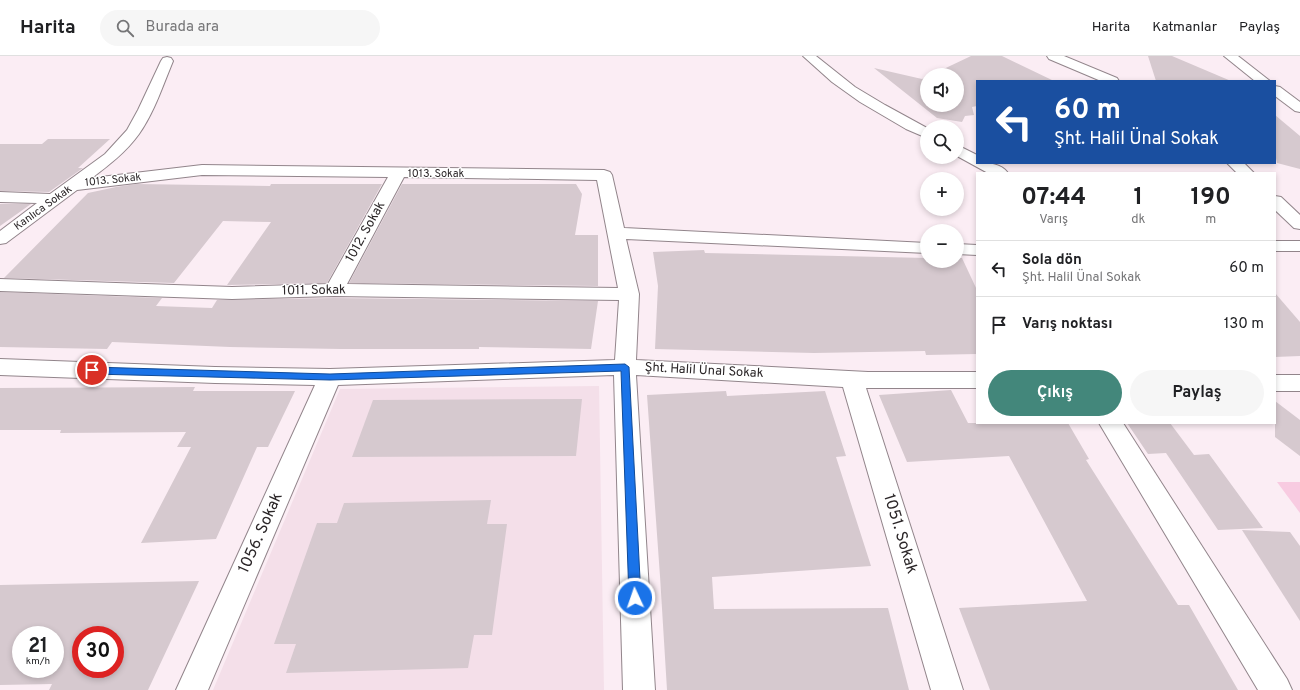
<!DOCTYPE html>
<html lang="tr">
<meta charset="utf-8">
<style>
:root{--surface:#fff;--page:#f6f6f6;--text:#202124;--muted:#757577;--line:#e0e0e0;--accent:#43877b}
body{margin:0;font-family:Overpass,sans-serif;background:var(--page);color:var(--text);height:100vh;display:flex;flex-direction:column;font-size:15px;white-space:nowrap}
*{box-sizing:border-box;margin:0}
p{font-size:13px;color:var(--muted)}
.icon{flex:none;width:22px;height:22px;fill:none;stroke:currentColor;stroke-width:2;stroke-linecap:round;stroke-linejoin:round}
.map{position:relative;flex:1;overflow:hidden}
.details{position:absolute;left:976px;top:116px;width:300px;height:252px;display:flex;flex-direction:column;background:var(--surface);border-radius:0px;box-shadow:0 2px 6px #0003}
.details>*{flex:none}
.banner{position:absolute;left:976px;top:24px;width:300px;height:84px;border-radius:0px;box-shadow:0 2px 6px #0003;background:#1a4fa0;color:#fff;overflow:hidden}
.buttons{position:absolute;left:920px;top:12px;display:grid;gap:8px}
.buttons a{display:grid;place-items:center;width:44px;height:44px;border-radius:50%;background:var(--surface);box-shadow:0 2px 6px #0003;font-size:20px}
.speed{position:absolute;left:12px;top:570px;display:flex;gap:8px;font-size:20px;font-weight:700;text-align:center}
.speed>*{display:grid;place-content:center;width:52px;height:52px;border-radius:50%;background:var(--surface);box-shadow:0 2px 6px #0003;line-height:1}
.speed small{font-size:10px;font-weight:400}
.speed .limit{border:6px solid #d22;background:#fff;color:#111}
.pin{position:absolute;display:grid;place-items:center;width:34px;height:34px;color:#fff;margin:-17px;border:2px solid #fff;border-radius:50%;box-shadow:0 1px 4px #0007}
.me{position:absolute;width:44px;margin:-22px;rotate:357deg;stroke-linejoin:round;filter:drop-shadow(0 0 3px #0008)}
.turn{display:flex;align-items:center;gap:14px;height:84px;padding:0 12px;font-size:18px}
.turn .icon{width:52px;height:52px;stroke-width:2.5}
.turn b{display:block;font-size:28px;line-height:34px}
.eta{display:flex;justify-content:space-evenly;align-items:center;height:68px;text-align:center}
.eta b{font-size:24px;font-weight:700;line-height:28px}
.button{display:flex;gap:8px;margin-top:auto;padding:8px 12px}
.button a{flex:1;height:46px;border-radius:24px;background:var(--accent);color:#fff;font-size:16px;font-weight:700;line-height:46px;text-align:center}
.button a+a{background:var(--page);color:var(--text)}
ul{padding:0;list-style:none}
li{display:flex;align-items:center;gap:12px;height:56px;padding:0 12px;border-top:1px solid var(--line)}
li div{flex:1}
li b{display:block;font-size:15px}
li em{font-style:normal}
header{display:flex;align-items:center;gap:24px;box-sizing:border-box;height:56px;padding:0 20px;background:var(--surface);border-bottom:1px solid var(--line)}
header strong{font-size:19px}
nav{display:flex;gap:22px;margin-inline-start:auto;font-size:14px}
.search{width:280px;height:36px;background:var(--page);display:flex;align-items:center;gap:10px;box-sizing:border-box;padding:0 14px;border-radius:22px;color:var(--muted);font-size:15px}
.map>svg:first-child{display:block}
.built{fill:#f4dfe9}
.green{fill:#f8cbe1}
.building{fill:#d6c9cf;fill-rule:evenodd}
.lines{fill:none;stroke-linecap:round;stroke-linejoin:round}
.minor-casing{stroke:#92858b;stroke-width:2}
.minor{fill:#fff;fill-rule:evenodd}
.route{fill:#1a73e8;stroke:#114b97}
.labels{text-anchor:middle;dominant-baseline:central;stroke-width:3;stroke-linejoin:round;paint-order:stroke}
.far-street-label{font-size:11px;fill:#2c2729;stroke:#fff}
.street-label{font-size:13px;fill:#2c2729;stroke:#fff}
.near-street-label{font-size:16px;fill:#2c2729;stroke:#fff}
</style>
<header>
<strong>Harita</strong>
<div class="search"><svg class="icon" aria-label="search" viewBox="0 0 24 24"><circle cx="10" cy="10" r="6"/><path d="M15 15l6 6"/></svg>Burada ara</div>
<nav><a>Harita</a><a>Katmanlar</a><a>Paylaş</a></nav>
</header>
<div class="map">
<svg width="1300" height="634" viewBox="0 0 1300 634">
<rect width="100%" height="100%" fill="#fbedf4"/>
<polygon class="built" points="599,330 604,634 213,634 340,333"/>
<polygon class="green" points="1277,426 1300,426 1300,457"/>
<g class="building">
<polygon points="971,0 1002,0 1054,25 977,25 977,50 972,51 974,59 965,60 962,66 937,62 874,12 922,23 927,21 927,49 957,49 957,19 931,19"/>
<polygon points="1148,0 1172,0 1231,25 1156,25"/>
<polygon points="1275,59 1300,80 1300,113 1277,107 1275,97"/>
<polygon points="48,83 110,83 78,112 83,112 49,136 0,135 0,88 42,88"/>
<polygon points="136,128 270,130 271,128 382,128 327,227 227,229 271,166 223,165 174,227 4,222 88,137 116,131"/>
<polygon points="402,128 576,128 582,138 575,179 598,179 598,230 349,227"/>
<polygon points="0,148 31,148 0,170"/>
<polygon points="704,194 705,197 927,202 927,205 957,205 957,202 962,202 977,234 977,298 926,299 925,295 814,297 655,293 658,230 653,196"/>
<polygon points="0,236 162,242 156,250 212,252 217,244 334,242 598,245 591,293 479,291 479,293 341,293 230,291 112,286 107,293 0,291"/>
<polygon points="1275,237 1300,266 1300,300 1275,301"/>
<polygon points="195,331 193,335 295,335 268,391 257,391 216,483 141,487 191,391 177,391 186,376 60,377 61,374 0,374 0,332"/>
<polygon points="951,334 968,367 1068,367 1089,403 1086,404 1178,549 1189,549 1238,634 990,634 959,552 1087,545 1009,400 907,406 879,339"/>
<polygon points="726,335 727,340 825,335 846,400 836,401 871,510 712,521 714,553 888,552 909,634 667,634 660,520 647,339"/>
<polygon points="582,343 576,400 352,401 373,344"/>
<polygon points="1275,345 1300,364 1300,400 1275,381"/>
<polygon points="1127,367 1170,367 1194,399 1209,398 1263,472 1218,474 1166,397 1148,398"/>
<polygon points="491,444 487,468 507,468 492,579 474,579 468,612 286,617 296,588 274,588 317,467 337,467 344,447"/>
<polygon points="1242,474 1290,476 1300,490 1300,565"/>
<path d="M199,525L148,634H49L52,628L0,629V529ZM21,579H55V613H21ZM81,579H115V613H81Z"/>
</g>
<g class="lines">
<defs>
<g id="minor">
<polygon points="803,0 816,0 855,31 885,49 927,72 927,82 906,73 860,46 832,26"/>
<polygon points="1047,0 1064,0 1117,22 1119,25 1101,25 1049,3"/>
<polygon points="1224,0 1238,0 1270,25 1255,25"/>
<path d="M167,1L171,2L173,5C163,29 154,57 139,78C126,96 109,109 92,122L202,109L604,114L610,116L612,119L624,172L927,187V197L626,183L639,238L636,304L868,316H977V332H866L963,634H931L843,331L636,319L655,634H623L614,319L338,329L208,634H176L315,329L215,327L0,319V303L215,311L330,313L615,304L619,244L334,240L232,243L0,235V223L232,231L328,228L388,121L202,119L77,134L6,187L0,188V175L37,147L0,146V136L50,138L105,98L127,74L138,54L161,5L163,2ZM404,121L597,124L618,232L347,228Z"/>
<polygon points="1275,30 1280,31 1300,46 1300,56 1295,55 1275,40"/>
<path d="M957,89L977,99V107C988,107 1001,107 1008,117H988L957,100Z"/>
<polygon points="1227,107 1244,107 1254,117 1237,117"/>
<polygon points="1275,140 1281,141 1300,159 1300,173 1294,172 1275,154"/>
<rect x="1275" y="185" width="25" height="10"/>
<polygon points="957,188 977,189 977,199 957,198"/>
<rect x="1275" y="319" width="25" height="16"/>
<polygon points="1099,367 1123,367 1287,623 1292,634 1258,634"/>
</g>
</defs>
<use href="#minor" class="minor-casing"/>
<use href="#minor" class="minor"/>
</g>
<polygon class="route" points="625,308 629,311 641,542 639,546 635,547 631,546 629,542 621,315 330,324 92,318 87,314 92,311 330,318"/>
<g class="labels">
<g class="far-street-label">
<text x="436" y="118">1013. Sokak</text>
<text transform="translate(113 124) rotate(-6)">1013. Sokak</text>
<text transform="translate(43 152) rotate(-36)">Kanlıca Sokak</text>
</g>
<g class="street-label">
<text transform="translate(366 176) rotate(-61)">1012. Sokak</text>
<text transform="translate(314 235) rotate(-1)">1011. Sokak</text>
<text transform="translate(704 315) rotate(3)">Şht. Halil Ünal Sokak</text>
</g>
<g class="near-street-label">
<text transform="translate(261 477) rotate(-66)">1056. Sokak</text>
<text transform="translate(900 478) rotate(73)">1051. Sokak</text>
</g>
</g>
</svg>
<div class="buttons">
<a><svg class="icon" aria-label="sound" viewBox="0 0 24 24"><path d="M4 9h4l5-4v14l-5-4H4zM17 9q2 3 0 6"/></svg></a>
<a><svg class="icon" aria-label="search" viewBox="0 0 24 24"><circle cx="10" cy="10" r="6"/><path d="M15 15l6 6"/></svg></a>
<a>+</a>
<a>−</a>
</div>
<div class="speed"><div>21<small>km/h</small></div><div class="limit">30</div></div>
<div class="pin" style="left:92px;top:314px;background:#d93025"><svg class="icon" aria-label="arrive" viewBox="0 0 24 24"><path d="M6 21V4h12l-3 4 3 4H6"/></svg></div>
<svg class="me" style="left:635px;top:542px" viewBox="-20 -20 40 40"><circle r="17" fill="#1a73e8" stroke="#fff" stroke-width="3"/><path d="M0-11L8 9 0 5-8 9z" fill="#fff"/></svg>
<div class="banner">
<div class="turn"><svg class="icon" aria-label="left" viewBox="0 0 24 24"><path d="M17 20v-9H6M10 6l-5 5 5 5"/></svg><div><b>60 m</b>Şht. Halil Ünal Sokak</div></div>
</div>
<section class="details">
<div class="eta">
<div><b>07:44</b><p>Varış</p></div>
<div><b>1</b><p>dk</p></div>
<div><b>190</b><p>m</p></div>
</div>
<ul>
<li><svg class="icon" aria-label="left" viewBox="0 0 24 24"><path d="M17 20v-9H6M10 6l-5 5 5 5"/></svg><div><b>Sola dön</b><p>Şht. Halil Ünal Sokak</p></div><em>60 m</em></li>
<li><svg class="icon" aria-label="arrive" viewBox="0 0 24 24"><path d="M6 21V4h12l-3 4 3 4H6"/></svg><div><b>Varış noktası</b></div><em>130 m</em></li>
</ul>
<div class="button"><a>Çıkış</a><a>Paylaş</a></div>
</section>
</div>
